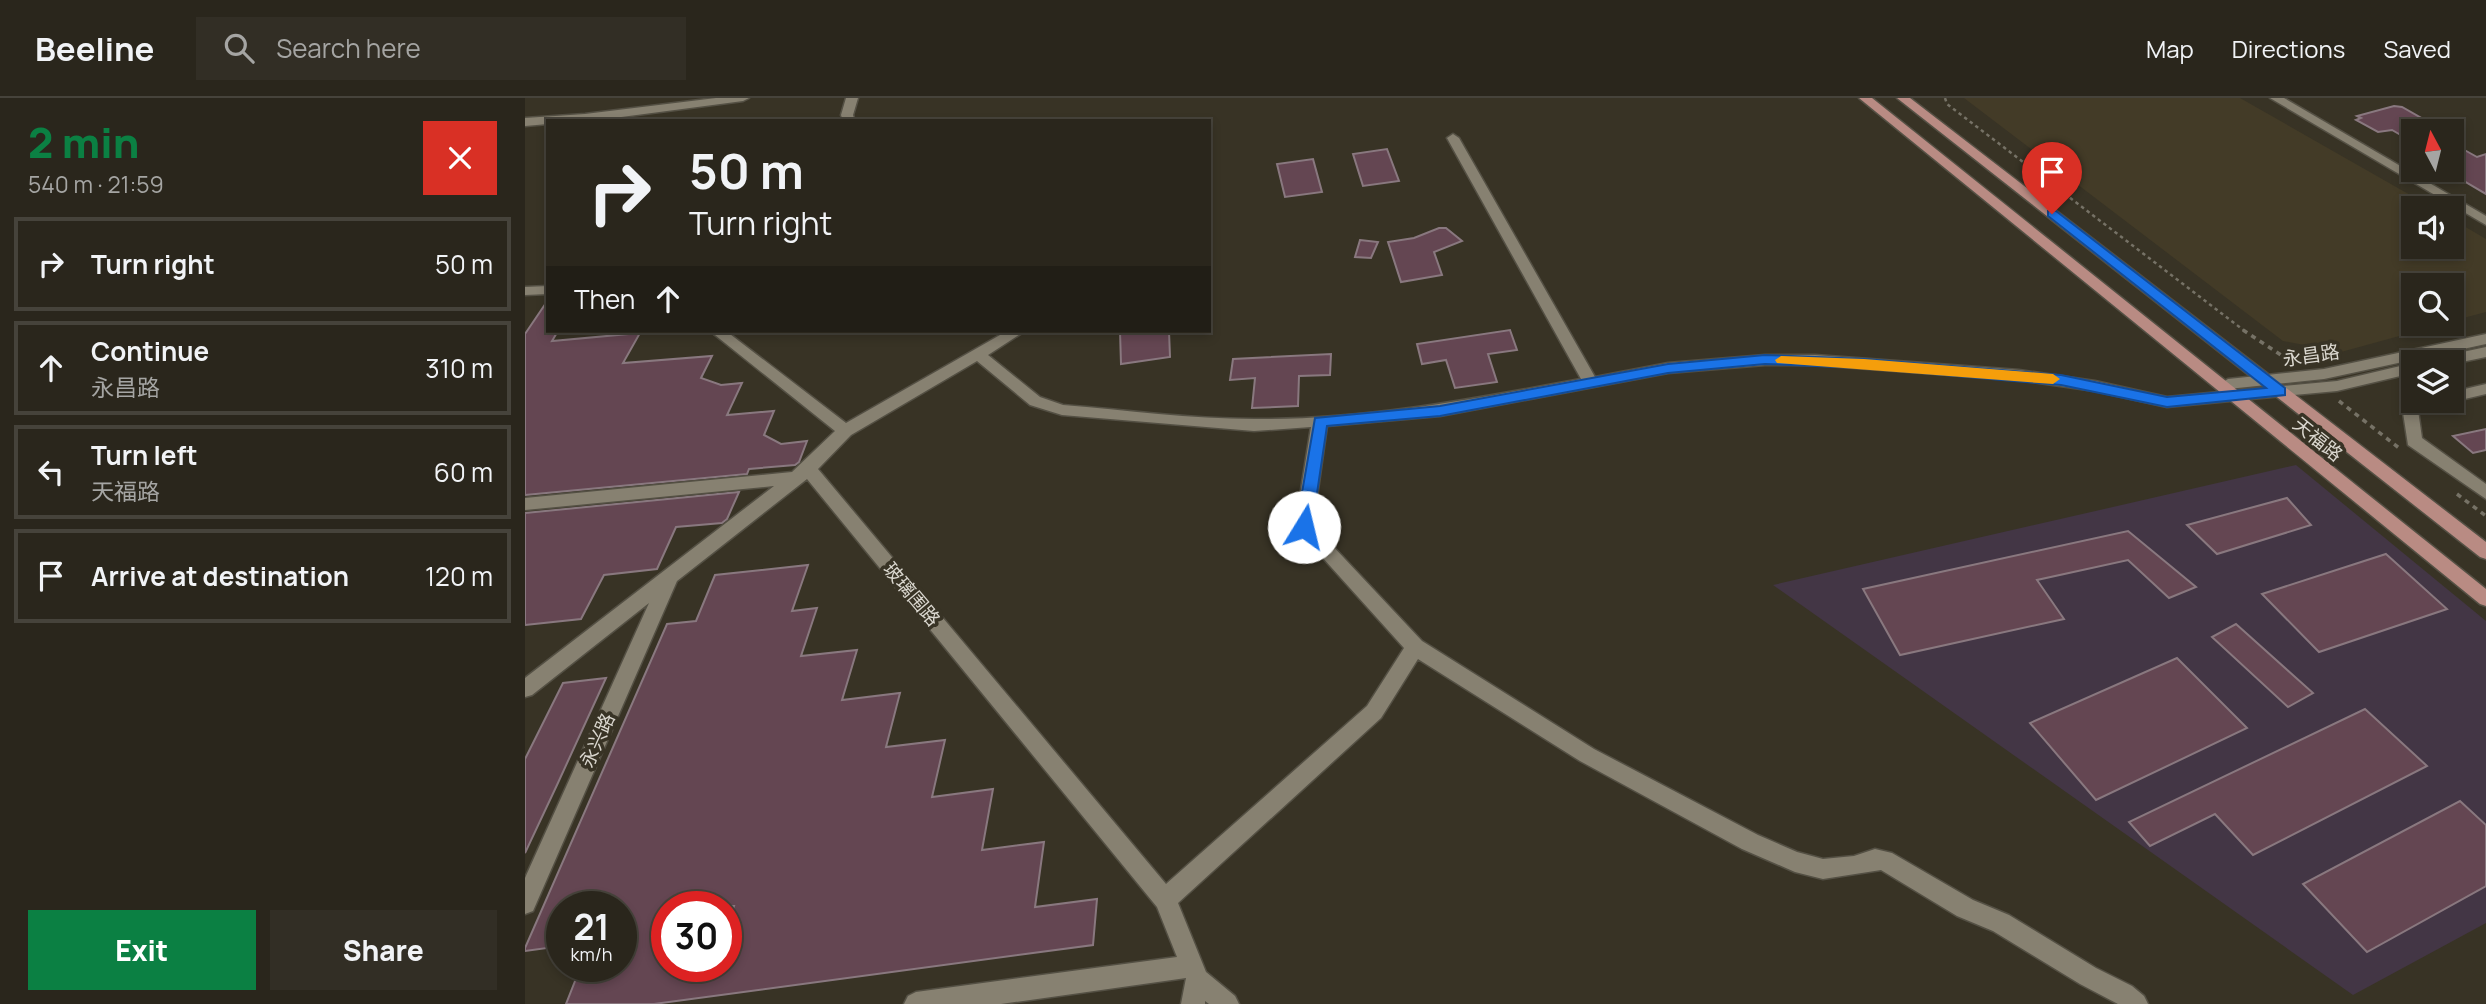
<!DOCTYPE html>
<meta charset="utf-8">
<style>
:root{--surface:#2a261c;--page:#322e25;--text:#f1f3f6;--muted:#a5a5a3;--line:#46433b;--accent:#0b8043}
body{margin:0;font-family:Manrope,"Noto Sans SC",sans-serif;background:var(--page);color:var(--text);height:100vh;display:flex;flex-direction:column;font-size:26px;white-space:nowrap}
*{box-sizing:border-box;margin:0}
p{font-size:23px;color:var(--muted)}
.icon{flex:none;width:38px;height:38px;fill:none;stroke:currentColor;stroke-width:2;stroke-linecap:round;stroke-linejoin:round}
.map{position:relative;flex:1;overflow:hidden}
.side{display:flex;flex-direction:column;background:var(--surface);width:525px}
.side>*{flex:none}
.top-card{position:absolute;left:21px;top:21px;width:665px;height:214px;border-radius:0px;box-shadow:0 4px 10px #0003,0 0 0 2px var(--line);background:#2a261c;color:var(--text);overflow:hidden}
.needle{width:46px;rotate:353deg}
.fabs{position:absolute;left:1876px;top:21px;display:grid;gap:14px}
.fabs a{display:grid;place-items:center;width:63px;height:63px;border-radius:0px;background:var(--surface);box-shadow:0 4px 10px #0003,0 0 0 2px var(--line);font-size:35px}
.speed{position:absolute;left:21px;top:793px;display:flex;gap:14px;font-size:35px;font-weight:700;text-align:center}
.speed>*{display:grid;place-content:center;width:91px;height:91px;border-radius:50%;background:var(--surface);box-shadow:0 4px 10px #0003,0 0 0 2px var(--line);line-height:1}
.speed small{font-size:18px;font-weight:400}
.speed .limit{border:10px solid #d22;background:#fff;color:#111}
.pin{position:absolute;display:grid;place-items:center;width:60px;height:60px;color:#fff;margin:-72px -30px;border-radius:50% 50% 50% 0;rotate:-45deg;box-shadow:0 0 7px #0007}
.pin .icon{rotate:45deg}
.me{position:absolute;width:77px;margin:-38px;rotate:9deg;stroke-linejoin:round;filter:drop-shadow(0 0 5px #0008)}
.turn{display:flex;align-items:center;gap:24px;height:147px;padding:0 28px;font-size:32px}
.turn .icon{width:91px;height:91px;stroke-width:2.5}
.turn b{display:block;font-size:49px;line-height:60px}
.then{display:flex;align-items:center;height:66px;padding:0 28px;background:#0003;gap:14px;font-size:26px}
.round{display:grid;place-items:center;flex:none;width:74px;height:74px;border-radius:0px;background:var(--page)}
.overview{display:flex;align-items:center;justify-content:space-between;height:119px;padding:0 28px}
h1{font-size:42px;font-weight:800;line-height:52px;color:var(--accent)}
.button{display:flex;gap:14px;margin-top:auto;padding:14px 28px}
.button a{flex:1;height:80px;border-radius:0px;background:var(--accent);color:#fff;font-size:28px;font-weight:800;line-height:80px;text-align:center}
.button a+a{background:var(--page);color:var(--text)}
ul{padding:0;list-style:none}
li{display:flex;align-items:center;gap:21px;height:94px;margin:0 14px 10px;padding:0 14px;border:4px solid var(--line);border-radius:0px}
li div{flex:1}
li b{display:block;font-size:26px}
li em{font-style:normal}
header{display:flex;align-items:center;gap:42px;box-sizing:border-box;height:98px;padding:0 35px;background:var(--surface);border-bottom:2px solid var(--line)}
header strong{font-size:33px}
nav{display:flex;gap:38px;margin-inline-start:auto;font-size:24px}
.search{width:490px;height:63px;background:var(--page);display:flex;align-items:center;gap:18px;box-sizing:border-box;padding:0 24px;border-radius:0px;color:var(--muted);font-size:26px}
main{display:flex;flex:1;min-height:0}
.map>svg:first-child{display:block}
.built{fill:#433b27}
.industrial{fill:#433645}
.building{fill:#644652;stroke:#89787f;stroke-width:2;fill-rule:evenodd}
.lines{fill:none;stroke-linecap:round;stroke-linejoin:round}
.minor-casing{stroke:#545044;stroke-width:3}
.major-casing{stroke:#545044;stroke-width:3}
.path-far1{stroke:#767266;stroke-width:2.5;stroke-dasharray:3.5 3.5;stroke-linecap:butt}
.path{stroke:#767266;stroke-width:3.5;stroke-dasharray:5 5;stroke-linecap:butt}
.minor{fill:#878171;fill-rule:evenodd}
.major{fill:#b98b83;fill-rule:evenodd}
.route{fill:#1a73e8;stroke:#114b97;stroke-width:2}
.slow{fill:#f59e0b}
.labels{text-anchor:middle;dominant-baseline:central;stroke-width:7;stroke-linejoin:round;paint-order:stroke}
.street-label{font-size:19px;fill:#dad7cf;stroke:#383325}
</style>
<header>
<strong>Beeline</strong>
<div class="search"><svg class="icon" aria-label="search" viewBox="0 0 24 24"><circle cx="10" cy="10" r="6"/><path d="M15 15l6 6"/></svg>Search here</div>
<nav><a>Map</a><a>Directions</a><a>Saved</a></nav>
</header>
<main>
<section class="side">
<div class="overview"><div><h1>2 min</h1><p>540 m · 21:59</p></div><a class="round" style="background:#d93025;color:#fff"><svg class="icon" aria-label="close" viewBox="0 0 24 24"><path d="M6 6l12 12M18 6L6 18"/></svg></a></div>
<ul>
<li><svg class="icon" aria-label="right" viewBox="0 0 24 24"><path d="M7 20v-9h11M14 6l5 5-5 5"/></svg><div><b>Turn right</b></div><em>50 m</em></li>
<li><svg class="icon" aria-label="ahead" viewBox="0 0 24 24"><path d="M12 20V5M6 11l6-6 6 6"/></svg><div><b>Continue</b><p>永昌路</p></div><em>310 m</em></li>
<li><svg class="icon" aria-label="left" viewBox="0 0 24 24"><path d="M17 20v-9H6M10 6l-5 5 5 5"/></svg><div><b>Turn left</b><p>天福路</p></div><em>60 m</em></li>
<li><svg class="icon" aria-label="arrive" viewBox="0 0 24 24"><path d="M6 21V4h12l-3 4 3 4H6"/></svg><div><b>Arrive at destination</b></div><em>120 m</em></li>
</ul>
<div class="button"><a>Exit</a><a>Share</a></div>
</section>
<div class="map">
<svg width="1961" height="906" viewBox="0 0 1961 906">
<rect width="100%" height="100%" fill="#383325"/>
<polygon class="built" points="1439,0 1715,0 1908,110 1888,110 1888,149 1927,149 1927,121 1961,141 1961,214 1927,223 1927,187 1888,187 1888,226 1918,226 1816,254 1758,243"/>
<polygon class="industrial" points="1771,367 1961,523 1961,825 1828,897 1248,487"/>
<g class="building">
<polygon points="1869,8 1877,9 1898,21 1894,22 1897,24 1888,27 1888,44 1867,32 1853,34 1831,22 1836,20 1832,18"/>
<polygon points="1927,45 1952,59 1961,56 1961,96 1927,76"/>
<polygon points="862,51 874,83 838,88 828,56"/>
<polygon points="788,61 797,94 760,99 752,66"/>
<polygon points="914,130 921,130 937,143 909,154 917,177 876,184 863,144 889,140"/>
<polygon points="835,142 853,144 846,160 830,159"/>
<polygon points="23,202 23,233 33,233 27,243 115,235 98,265 187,258 176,280 196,287 217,285 202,317 249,313 239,337 256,346 282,343 274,364 270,367 224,371 222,376 0,397 0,236"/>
<polygon points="985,232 992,252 963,256 972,284 930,290 921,262 897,266 892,246"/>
<polygon points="595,233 644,233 645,259 596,266"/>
<polygon points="806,256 805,277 774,278 773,308 727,310 730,280 705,282 708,261"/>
<polygon points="1961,331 1961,352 1948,355 1928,338"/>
<polygon points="214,394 202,421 197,425 151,429 132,471 79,477 56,521 0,527 0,415"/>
<polygon points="1762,400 1786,427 1692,456 1662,427"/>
<polygon points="1603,433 1671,489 1644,500 1603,462 1512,482 1539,521 1375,557 1338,491"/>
<polygon points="1861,456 1922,511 1794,554 1737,496"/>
<path d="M283,467L267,513L292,510L276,558L332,552L317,602L375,595L361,649L420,642L407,699L468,691L457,752L519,744L510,809L572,801L568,847L129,906H41L56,868H96V808H37V848L0,853V850L142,526L171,523L190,477ZM142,808H209L201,831V868H142Z"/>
<polygon points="1711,526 1788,595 1763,609 1687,539"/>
<polygon points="1652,560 1722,630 1571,702 1505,625"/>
<polygon points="81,580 32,687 0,755 0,661 38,585"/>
<polygon points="1840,611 1902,668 1728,757 1690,716 1625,748 1604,724"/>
<polygon points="1935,703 1961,727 1961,788 1842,854 1778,786"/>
</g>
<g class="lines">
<defs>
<g id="minor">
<polygon points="191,0 224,0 218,3 66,23 23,23 23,26 0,28 0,20 60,16"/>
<polygon points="321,0 333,0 328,17 330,23 318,23 316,17"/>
<polygon points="1745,0 1759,0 1961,118 1961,127"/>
<path d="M928,36L934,40L1070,279L1143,265L1240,257H1290L1494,272L1570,283L1642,299L1812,283L1888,265V275L1812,293L1642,309L1570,293L1494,282L1290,267H1240L1143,275L915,318L802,328L788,427L897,543L1069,651L1233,737L1272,754L1298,761L1329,758L1350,751L1367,755L1448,802L1484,817L1571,870L1607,888L1619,898L1623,906H1593L1555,886L1468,833L1432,818L1356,772L1298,781L1270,774L1217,751L1055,663L893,561L856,620L653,805L681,874L710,898L714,906H684L680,903V906H656L661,880L476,906H379L383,898L391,894L652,859L632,809L282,381L152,483L8,813L0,816V780L124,505L7,597L0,599V580L249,388L0,412V400L267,374L310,333L185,233H201L321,325L482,233H500L463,257L515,299L538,307C601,312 666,321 729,321C840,322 948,301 1056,281L922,40ZM452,263L505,307L537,317L729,333L786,329L770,429L879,550L842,608L641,786L293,371L326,337Z"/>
<polygon points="23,188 23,196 0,197 0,189"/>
<polygon points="1961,236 1961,246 1799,281 1703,291 1695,286 1703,281 1799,271"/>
<polygon points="1961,249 1961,259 1927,266 1927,264 1908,264 1910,260"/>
<polygon points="1961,286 1961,296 1927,304 1922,303 1927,303 1927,294"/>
<polygon points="1888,302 1917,303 1914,307 1893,312 1897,340 1961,386 1961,401 1883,347 1877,308 1879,304"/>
</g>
<g id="major">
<polygon points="1334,0 1347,0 1961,491 1961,508 1955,506"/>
<polygon points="1372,0 1385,0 1961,444 1961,461 1955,459"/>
</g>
</defs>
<use href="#minor" class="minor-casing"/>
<use href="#major" class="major-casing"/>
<polyline class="path-far1" points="1420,0 1422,6 1721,234"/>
<g class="path">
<polyline points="1718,232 1768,265"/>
<polyline points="1814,303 1874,350"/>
<polyline points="1932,396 1961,418"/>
</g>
<use href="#minor" class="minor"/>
<use href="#major" class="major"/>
</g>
<polygon class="route" points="1523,113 1531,113 1760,290 1760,297 1642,309 1536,287 1339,270 1240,266 1143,275 915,318 802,328 787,429 779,435 771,429 790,320 915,308 1143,266 1240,257 1339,261 1536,277 1642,299 1741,290 1523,118"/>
<polygon class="slow" points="1256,258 1339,261 1528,276 1535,281 1528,286 1252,265 1250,262"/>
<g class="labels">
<g class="street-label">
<text transform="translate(1786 257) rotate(-8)">永昌路</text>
<text transform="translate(1793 341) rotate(39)">天福路</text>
<text transform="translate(387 496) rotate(50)">玻璃围路</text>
<text transform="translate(72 642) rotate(-66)">永兴路</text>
</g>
</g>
</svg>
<div class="fabs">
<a><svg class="needle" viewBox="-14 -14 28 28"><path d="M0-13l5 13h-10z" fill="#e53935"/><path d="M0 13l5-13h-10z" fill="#a5a5a3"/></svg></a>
<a><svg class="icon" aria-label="sound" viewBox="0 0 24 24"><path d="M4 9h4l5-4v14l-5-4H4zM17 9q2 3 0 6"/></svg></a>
<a><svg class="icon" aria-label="search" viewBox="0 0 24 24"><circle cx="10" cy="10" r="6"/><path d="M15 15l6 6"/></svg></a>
<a><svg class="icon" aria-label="layers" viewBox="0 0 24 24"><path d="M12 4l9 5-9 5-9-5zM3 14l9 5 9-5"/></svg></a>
</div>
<div class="speed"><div>21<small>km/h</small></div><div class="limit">30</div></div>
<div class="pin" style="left:1527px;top:116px;background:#d93025"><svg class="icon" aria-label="arrive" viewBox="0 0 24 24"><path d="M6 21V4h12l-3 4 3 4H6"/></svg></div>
<svg class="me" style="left:779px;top:429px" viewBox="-20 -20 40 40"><circle r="19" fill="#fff"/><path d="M0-13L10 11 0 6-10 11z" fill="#1a73e8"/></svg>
<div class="top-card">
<div class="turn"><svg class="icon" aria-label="right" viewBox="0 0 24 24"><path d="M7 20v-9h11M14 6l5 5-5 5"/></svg><div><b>50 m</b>Turn right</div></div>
<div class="then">Then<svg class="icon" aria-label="ahead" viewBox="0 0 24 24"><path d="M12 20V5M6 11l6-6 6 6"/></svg></div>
</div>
</div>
</main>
